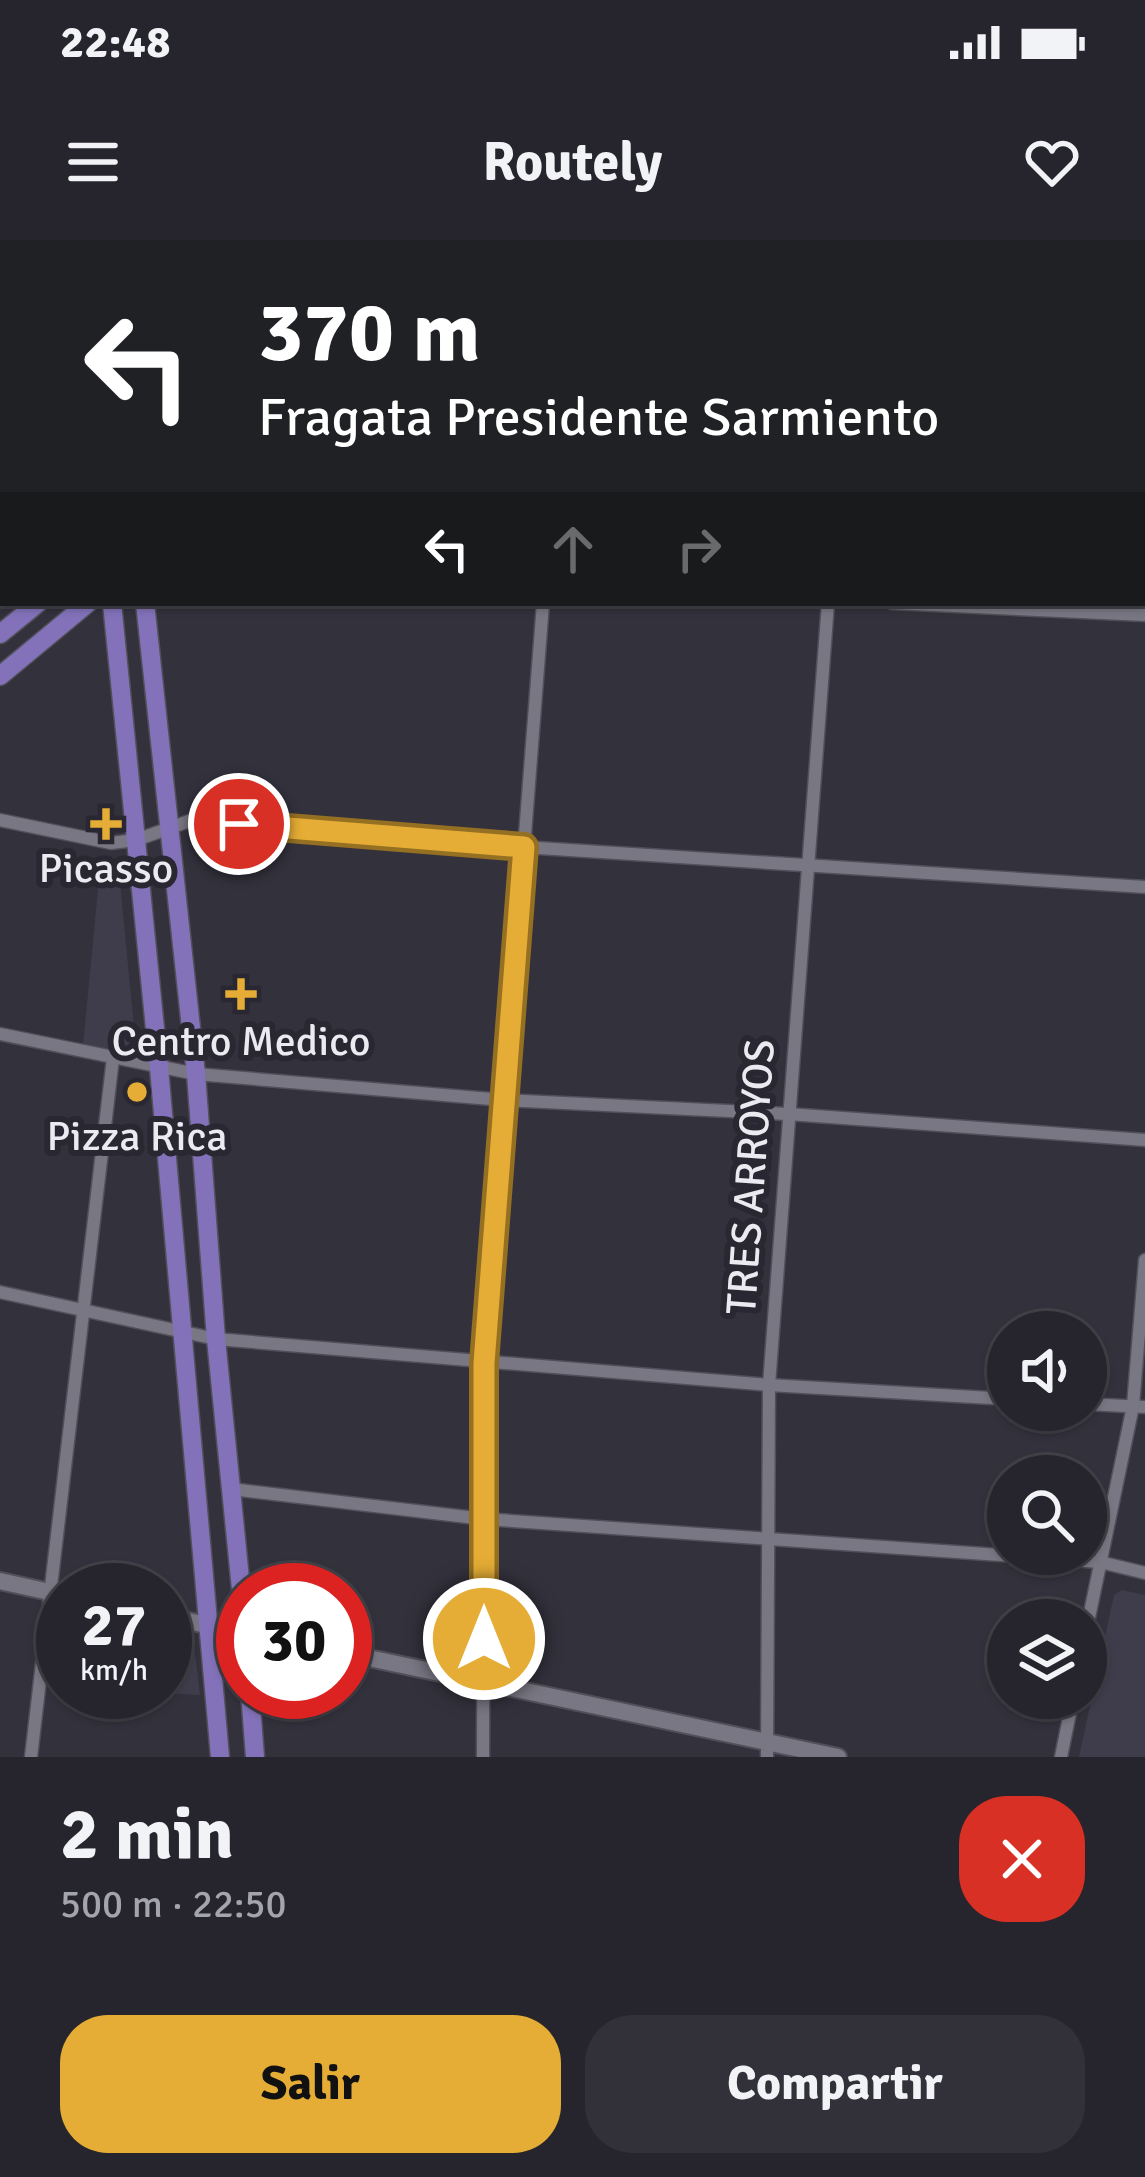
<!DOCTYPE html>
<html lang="es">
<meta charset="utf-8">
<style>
:root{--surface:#26252d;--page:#323139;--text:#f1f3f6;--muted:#a4a5aa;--line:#424249;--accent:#e5ad35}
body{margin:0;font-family:Signika,sans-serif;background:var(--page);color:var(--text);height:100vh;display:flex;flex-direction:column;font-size:45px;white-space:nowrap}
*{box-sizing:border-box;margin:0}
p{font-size:39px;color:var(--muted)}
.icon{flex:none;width:66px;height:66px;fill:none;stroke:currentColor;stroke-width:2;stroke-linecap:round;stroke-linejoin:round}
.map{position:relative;height:1517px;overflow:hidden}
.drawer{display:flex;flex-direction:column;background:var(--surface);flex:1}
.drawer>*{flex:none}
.top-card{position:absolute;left:0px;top:0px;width:1146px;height:366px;box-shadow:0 3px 9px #0004,0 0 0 3px var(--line);background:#202124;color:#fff;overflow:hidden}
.controls{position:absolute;left:987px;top:1071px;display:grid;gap:24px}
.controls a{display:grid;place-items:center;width:120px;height:120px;border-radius:50%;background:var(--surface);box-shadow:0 3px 9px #0004,0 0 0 3px var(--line);font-size:60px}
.speed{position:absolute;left:36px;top:1323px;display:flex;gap:24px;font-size:60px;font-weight:700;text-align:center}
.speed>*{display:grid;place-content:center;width:156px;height:156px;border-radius:50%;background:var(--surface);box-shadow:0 3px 9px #0004,0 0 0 3px var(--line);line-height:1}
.speed small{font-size:30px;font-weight:400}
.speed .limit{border:18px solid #d22;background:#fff;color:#111}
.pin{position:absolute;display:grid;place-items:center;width:102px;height:102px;color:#fff;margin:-51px;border:6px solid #fff;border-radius:50%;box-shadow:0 3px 12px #0007}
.me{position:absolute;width:132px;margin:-66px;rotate:0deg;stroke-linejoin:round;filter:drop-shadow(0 0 9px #0008)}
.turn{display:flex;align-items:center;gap:42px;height:252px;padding:0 60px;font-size:54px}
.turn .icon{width:156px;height:156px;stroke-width:2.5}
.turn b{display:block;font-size:84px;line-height:102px}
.lanes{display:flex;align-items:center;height:114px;padding:0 60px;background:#0003;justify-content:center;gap:60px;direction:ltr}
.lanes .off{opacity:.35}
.round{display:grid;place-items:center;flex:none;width:126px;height:126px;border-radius:48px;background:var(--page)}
.head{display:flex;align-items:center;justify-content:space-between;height:204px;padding:0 60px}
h1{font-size:72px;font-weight:700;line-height:90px}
.button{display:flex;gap:24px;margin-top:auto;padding:24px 60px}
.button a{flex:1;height:138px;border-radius:48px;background:var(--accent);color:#111;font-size:48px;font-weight:700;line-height:138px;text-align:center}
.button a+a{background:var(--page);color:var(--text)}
.status{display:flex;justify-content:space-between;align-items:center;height:84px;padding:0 60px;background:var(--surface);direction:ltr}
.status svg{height:33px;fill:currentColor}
header{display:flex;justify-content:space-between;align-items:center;height:156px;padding:0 60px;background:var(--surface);font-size:54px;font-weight:700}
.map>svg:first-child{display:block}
.built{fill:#3f3d4c}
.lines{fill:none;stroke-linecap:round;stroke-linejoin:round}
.street-casing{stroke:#514f59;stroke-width:15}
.secondary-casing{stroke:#514f59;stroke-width:20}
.primary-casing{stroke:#514f59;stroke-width:21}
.street{stroke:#797783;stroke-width:12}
.secondary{stroke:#797783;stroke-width:16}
.primary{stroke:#8372ba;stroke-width:18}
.route-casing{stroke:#957022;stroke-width:30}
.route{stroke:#e5ad35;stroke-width:21}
.poi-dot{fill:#e5ad35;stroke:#292731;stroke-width:4.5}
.labels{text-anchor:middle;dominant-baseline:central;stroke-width:12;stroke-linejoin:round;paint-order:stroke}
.poi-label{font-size:42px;fill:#ebeaf1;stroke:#292731}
.street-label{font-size:42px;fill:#ebeaf1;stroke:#292731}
</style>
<div class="status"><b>22:48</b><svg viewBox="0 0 49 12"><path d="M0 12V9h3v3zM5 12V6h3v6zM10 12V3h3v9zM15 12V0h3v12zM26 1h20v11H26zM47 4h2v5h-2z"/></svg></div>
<header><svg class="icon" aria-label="menu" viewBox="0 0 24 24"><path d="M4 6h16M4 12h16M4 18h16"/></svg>Routely<svg class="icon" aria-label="heart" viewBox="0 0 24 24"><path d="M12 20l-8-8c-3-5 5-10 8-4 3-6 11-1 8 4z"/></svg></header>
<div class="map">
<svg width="1145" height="1517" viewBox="0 0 1145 1517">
<rect width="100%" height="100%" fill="#33313c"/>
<g class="built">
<polygon points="100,629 112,630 113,644 120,643 136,807 120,812 83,805"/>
<polygon points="1122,1350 1145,1355 1145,1517 1079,1517 1114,1355"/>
<polygon points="165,1397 191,1401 194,1406 200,1455 145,1452 165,1452"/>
</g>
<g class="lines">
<defs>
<g id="street">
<polyline points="336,0 336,3"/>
<polyline points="555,0 556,3"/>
<polyline points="844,0 844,3"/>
<polyline points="0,50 3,50"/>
<polyline points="0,86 3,97"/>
<polyline points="1143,98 1145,98"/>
<polyline points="0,144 3,147"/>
<polyline points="892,363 1145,375"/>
<polyline points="0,580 111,603 136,600 192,580 523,607 1145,647"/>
<polyline points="0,794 196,834 503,860 788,874 1145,900"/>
<polyline points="0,1052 216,1099 769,1145 1008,1159"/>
<polyline points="1086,1164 1145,1167"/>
<polyline points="231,1249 484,1279 1100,1322 1145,1333"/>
<polyline points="1086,1392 1133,1166 1145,1020"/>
<polyline points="31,1517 113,818"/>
<polyline points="483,1517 484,1123 543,363"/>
<polyline points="767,1517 769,1145 828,363"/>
<polyline points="1061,1517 1073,1458"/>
</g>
<g id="secondary">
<polyline points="515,3 519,0"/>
<polyline points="0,1341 63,1355"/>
<polyline points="165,1376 243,1393"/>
<polyline points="345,1413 838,1517"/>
</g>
<g id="primary">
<polyline points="74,0 74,3"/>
<polyline points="107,0 107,3"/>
<polyline points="112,363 159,828 220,1517"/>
<polyline points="145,363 196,834 216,1099 243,1369"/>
<polyline points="0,394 38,363"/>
<polyline points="0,436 88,363"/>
<polyline points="250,1452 255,1517"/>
</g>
</defs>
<use href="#street" class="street-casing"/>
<use href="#secondary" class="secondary-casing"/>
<use href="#primary" class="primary-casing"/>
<use href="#street" class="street"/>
<use href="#secondary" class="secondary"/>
<use href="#primary" class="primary"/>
</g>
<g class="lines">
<defs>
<polyline id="route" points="239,584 524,607 484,1123 484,1399"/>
</defs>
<use href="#route" class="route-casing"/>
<use href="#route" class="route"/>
</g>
<g class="poi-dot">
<path d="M100 566h12v12h12v12h-12v12h-12v-12h-12v-12h12z"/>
<path d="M235 736h12v12h12v12h-12v12h-12v-12h-12v-12h12z"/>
<circle cx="137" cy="852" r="12"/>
</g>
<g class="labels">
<g class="poi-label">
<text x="106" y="628">Picasso</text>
<text x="241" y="801">Centro Medico</text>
<text x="137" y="896">Pizza Rica</text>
</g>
<g class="street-label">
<text transform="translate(751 937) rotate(-86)">TRES ARROYOS</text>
</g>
</g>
</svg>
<div class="controls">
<a><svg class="icon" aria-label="sound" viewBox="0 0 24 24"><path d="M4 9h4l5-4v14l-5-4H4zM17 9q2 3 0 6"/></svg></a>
<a><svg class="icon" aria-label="search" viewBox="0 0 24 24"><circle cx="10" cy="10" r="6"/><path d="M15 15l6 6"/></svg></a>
<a><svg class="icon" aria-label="layers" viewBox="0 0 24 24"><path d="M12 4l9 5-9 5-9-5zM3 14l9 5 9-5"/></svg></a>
</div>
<div class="speed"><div>27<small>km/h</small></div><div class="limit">30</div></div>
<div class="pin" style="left:239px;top:584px;background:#d93025"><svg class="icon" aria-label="arrive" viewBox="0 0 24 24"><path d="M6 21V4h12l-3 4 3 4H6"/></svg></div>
<svg class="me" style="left:484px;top:1399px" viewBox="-20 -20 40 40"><circle r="17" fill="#e5ad35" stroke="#fff" stroke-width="3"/><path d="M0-11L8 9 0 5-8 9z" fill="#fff"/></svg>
<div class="top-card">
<div class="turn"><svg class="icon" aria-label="left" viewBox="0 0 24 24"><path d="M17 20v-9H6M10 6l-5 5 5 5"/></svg><div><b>370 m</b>Fragata Presidente Sarmiento</div></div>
<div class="lanes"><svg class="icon" aria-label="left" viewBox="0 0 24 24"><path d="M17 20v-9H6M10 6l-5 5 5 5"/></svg><svg class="icon off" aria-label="ahead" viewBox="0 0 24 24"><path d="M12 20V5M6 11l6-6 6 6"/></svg><svg class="icon off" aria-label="right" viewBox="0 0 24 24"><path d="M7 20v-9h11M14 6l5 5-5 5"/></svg></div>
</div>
</div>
<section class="drawer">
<div class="head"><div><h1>2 min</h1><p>500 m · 22:50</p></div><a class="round" style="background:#d93025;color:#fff"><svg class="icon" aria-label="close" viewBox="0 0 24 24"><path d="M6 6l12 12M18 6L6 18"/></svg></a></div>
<div class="button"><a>Salir</a><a>Compartir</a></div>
</section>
